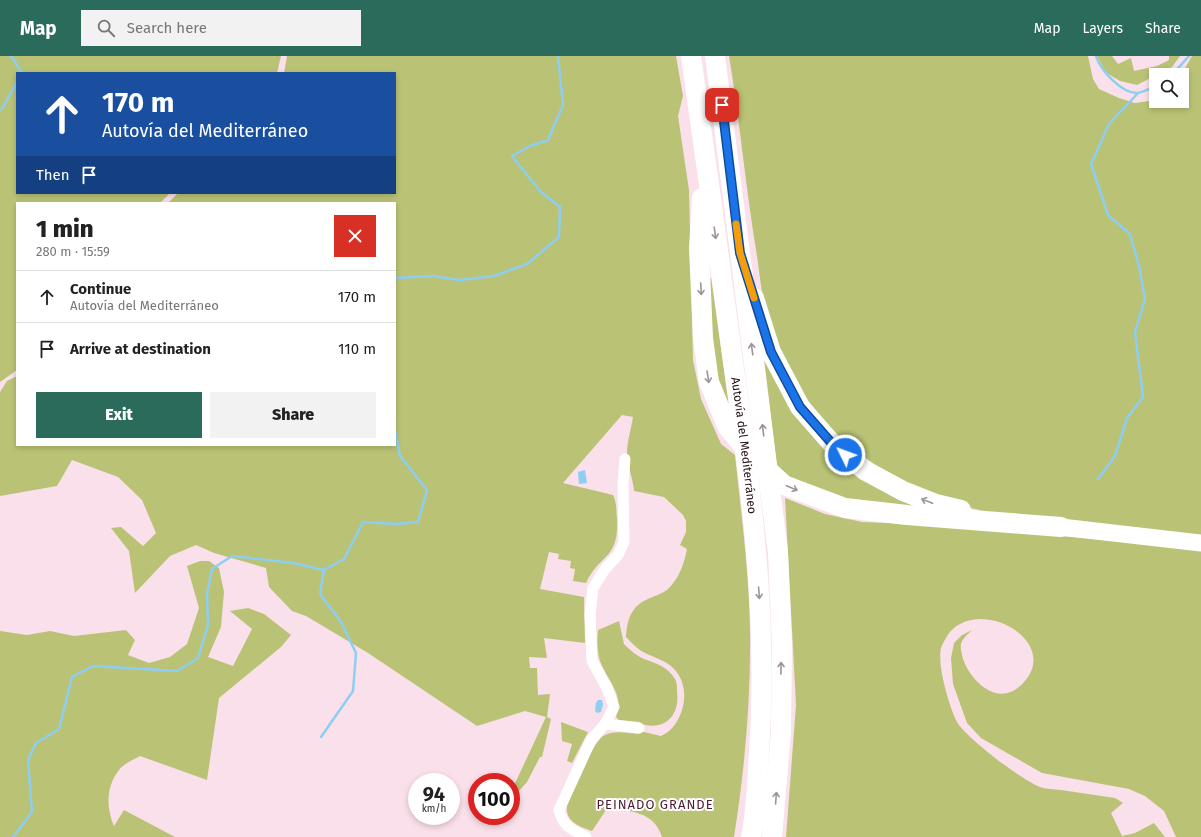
<!DOCTYPE html>
<meta charset="utf-8">
<style>
:root{--surface:#fff;--page:#f2f2f2;--text:#222;--muted:#767676;--line:#e0e0e0;--accent:#2a6b5b}
body{margin:0;font-family:"Fira Sans",sans-serif;background:var(--page);color:var(--text);height:100vh;display:flex;flex-direction:column;font-size:15px;white-space:nowrap}
*{box-sizing:border-box;margin:0}
p{font-size:13px;color:var(--muted)}
.icon{flex:none;width:22px;height:22px;fill:none;stroke:currentColor;stroke-width:2;stroke-linecap:round;stroke-linejoin:round}
.map{position:relative;flex:1;overflow:hidden}
.drawer{position:absolute;left:16px;top:146px;width:380px;height:244px;display:flex;flex-direction:column;background:var(--surface);border-radius:0px;box-shadow:0 2px 6px #0003}
.drawer>*{flex:none}
.hud{position:absolute;left:16px;top:16px;width:380px;height:122px;border-radius:0px;box-shadow:0 2px 6px #0003;background:#1a4fa0;color:#fff;overflow:hidden}
.controls{position:absolute;left:1149px;top:12px;display:grid;gap:8px}
.controls a{display:grid;place-items:center;width:40px;height:40px;border-radius:0px;background:var(--surface);box-shadow:0 2px 6px #0003;font-size:20px}
.speed{position:absolute;left:408px;top:717px;display:flex;gap:8px;font-size:20px;font-weight:700;text-align:center}
.speed>*{display:grid;place-content:center;width:52px;height:52px;border-radius:50%;background:var(--surface);box-shadow:0 2px 6px #0003;line-height:1}
.speed small{font-size:10px;font-weight:400}
.speed .limit{border:6px solid #d22;background:#fff;color:#111}
.pin{position:absolute;display:grid;place-items:center;width:34px;height:34px;color:#fff;margin:-17px;border-radius:8px;box-shadow:0 2px 6px #0006}
.me{position:absolute;width:44px;margin:-22px;rotate:312deg;stroke-linejoin:round;filter:drop-shadow(0 0 3px #0008)}
.turn{display:flex;align-items:center;gap:14px;height:84px;padding:0 20px;font-size:18px}
.turn .icon{width:52px;height:52px;stroke-width:2.5}
.turn b{display:block;font-size:28px;line-height:34px}
.then{display:flex;align-items:center;height:38px;padding:0 20px;background:#0003;gap:8px;font-size:15px}
.round{display:grid;place-items:center;flex:none;width:42px;height:42px;border-radius:0px;background:var(--page)}
.overview{display:flex;align-items:center;justify-content:space-between;height:68px;padding:0 20px}
h1{font-size:24px;font-weight:800;line-height:30px}
.cta{display:flex;gap:8px;margin-top:auto;padding:8px 20px}
.cta a{flex:1;height:46px;border-radius:0px;background:var(--accent);color:#fff;font-size:16px;font-weight:800;line-height:46px;text-align:center}
.cta a+a{background:var(--page);color:var(--text)}
ul{padding:0;list-style:none}
li{display:flex;align-items:center;gap:12px;height:52px;padding:0 20px;border-top:1px solid var(--line)}
li div{flex:1}
li b{display:block;font-size:15px}
li em{font-style:normal}
header{display:flex;align-items:center;gap:24px;box-sizing:border-box;height:56px;padding:0 20px;background:var(--accent);color:#fff}
header strong{font-size:19px}
nav{display:flex;gap:22px;margin-inline-start:auto;font-size:14px}
.search{width:280px;height:36px;background:var(--page);display:flex;align-items:center;gap:10px;box-sizing:border-box;padding:0 14px;border-radius:0px;color:var(--muted);font-size:15px}
.map>svg:first-child{display:block}
.green{fill:#bac375}
.water{fill:#8ecef2}
.lines{fill:none;stroke-linecap:round;stroke-linejoin:round}
.stream{stroke:#8ecef2;stroke-width:2.5}
.street{stroke:#fff;stroke-width:11}
.primary{stroke:#fff;stroke-width:17}
.highway{stroke:#fff;stroke-width:20}
.oneway{stroke:#9d9398}
.route-casing{stroke:#114b97;stroke-width:10}
.route{stroke:#1a73e8;stroke-width:7}
.slow{stroke:#f59e0b;stroke-width:7}
.labels{text-anchor:middle;dominant-baseline:central;stroke-width:4;stroke-linejoin:round;paint-order:stroke}
.street-label{font-size:12px;fill:#261019;stroke:#fff}
.neighbourhood-label{font-size:13px;letter-spacing:1px;fill:#4d1c32;stroke:#fff}
</style>
<header>
<strong>Map</strong>
<div class="search"><svg class="icon" aria-label="search" viewBox="0 0 24 24"><circle cx="10" cy="10" r="6"/><path d="M15 15l6 6"/></svg>Search here</div>
<nav><a>Map</a><a>Layers</a><a>Share</a></nav>
</header>
<div class="map">
<svg width="1201" height="781" viewBox="0 0 1201 781">
<rect width="100%" height="100%" fill="#fae0ea"/>
<g class="green">
<polygon points="0,0 281,0 277,17 17,17 17,137 170,137 160,147 17,147 17,314 0,326"/>
<path d="M287,0H676L683,40L678,60L689,134L693,304L701,343L721,388L735,399C741,457 749,514 750,572C751,642 745,712 734,781H662C654,755 631,756 608,751L592,775C579,770 565,766 567,749C573,735 593,684 605,679C615,674 629,677 639,678L640,675L661,680C665,678 670,675 673,671C686,655 689,630 675,614C666,604 655,602 645,597C637,593 632,587 626,581C627,562 632,549 650,542C655,540 663,537 667,534C679,523 684,508 687,493L680,489L686,476V465L683,459L664,441L634,435C633,423 628,411 627,398C627,385 631,374 633,361L622,359L563,427L613,439C617,446 616,455 617,463C619,504 600,497 586,527L573,525L575,513L570,512L571,505L558,503L559,498L549,496L540,533L584,541L585,587L544,582L547,602L529,601L530,612H537L538,639L550,638L547,661L551,663L542,701H540L527,726L511,744V736L546,661L525,655L477,670L368,597L306,560L292,555L269,531L266,512L214,497L196,489L170,500L135,537L129,495L111,472L121,471L143,490L156,477L142,444L118,421L72,404L57,430L0,440V336L7,325L17,320V389H395V147H168L178,137H395V17H284Z"/>
<path d="M729,0H1088L1093,23L1099,33L1119,42L1135,47L1156,44L1182,45L1181,19L1192,0H1201V479L994,458C883,431 804,375 768,263C762,243 760,221 757,200C746,134 740,67 729,0Z"/>
<polygon points="1097,0 1112,0 1118,8 1131,2 1134,15 1157,10 1169,4 1169,0 1180,0 1172,11 1137,29 1120,25 1105,16"/>
<polygon points="711,221 730,357 716,323 708,228"/>
<polygon points="764,302 796,354 925,451 851,446 778,418"/>
<path d="M785,442L825,458L862,466L938,469L1201,493V781H1176L1164,755L1145,740L1129,733L1042,717L981,682L967,667L953,628L951,602L954,587L962,579L972,574C968,578 962,583 961,588C960,593 962,598 963,603C972,628 1001,653 1024,626C1060,586 984,542 952,574C948,577 943,587 941,592C937,609 949,650 957,666C965,681 1023,725 1040,731C1046,733 1054,733 1061,734C1079,737 1097,739 1115,742L1123,747L1111,757L1122,780L1135,777L1154,767L1165,781H786L796,649Z"/>
<path d="M200,505H209L219,512L224,536L221,571L208,601L233,610L252,573L230,555L248,552L264,558L291,579L281,591L219,642L207,724L140,700C133,704 123,708 119,714C106,730 106,752 114,770L124,754L175,781H0V575L27,579L50,575L74,580L126,574L135,584L128,599L149,607L170,601L187,588L199,552L187,510Z"/>
<path d="M619,565L624,588C630,594 637,600 644,603C656,607 668,611 675,623C677,626 677,631 677,635C680,659 666,675 641,668L640,666L619,664L616,661C625,639 607,624 600,605C597,595 597,584 598,574Z"/>
<polygon points="561,666 588,676 572,707 567,705 572,688 562,685"/>
</g>
<g class="water">
<polygon points="585,414 587,427 579,428 578,416"/>
<polygon points="598,644 602,644 603,649 601,656 597,657 595,655 596,647"/>
</g>
<g class="lines">
<g class="stream">
<polyline points="11,0 22,17"/>
<path d="M1096,0C1100,14 1122,38 1138,37C1144,36 1151,32 1156,30"/>
<polyline points="1172,19 1189,0"/>
<polyline points="0,53 2,53 17,26"/>
<polyline points="395,222 432,220 460,224 494,220 527,208 559,181 560,151 540,135 512,100 530,90 548,84 563,49 558,0"/>
<polyline points="1098,423 1115,400 1127,362 1143,341 1135,276 1145,243 1139,210 1130,178 1108,159 1091,108 1109,68 1138,37"/>
<polyline points="321,681 353,635 356,597 341,566 320,538 324,514"/>
<polyline points="13,781 32,756 28,704 36,687 59,673 72,621 93,610 177,615 198,602 208,569 207,538 212,513 232,500 293,507 324,514 344,503 363,466 396,468 418,466 427,434 400,400 395,374"/>
</g>
<g class="street">
<polyline points="605,668 639,672"/>
<path d="M586,781C572,773 563,771 559,754L591,684L605,668L614,651L607,632L592,605L590,558L593,532L605,513L618,499L624,486L623,427L625,403"/>
</g>
<polyline class="primary" points="1061,471 1201,487"/>
<g class="highway">
<path id="s1" d="M691,0C706,104 720,209 734,313C752,439 768,567 759,695C757,723 757,753 751,781"/>
<polyline points="715,0 778,496 782,590 781,676 772,781"/>
<polyline points="702,142 699,192 703,282 709,326 727,370 751,399 784,429 845,452 907,459 1061,471"/>
<polyline points="754,242 771,296 800,351 835,391 866,415 903,435 936,448 961,454"/>
</g>
</g>
<defs><path id="oneway-shaft" d="M-6 0H5M1.5-3L5.5 0L1.5 3" fill="none" stroke-width="1.6" stroke-linecap="round" stroke-linejoin="round"/></defs>
<g class="oneway">
<use href="#oneway-shaft" transform="translate(715 177) rotate(82)"/>
<use href="#oneway-shaft" transform="translate(701 233) rotate(87)"/>
<use href="#oneway-shaft" transform="translate(752 293) rotate(-98)"/>
<use href="#oneway-shaft" transform="translate(708 321) rotate(81)"/>
<use href="#oneway-shaft" transform="translate(763 374) rotate(-97)"/>
<use href="#oneway-shaft" transform="translate(792 432) rotate(23)"/>
<use href="#oneway-shaft" transform="translate(927 445) rotate(-159)"/>
<use href="#oneway-shaft" transform="translate(759 537) rotate(86)"/>
<use href="#oneway-shaft" transform="translate(781 612) rotate(-89)"/>
<use href="#oneway-shaft" transform="translate(776 742) rotate(-86)"/>
</g>
<g class="lines">
<defs>
<polyline id="route" points="722,49 740,197 771,296 800,351 835,391 845,399"/>
</defs>
<use href="#route" class="route-casing"/>
<use href="#route" class="route"/>
<polyline class="slow" points="736,168 740,197 754,242"/>
</g>
<g class="labels">
<g class="street-label">
<text stroke="none"><textPath href="#s1" startOffset="393">Autovía del Mediterráneo</textPath></text>
</g>
<g class="neighbourhood-label">
<text x="655" y="748">PEINADO GRANDE</text>
</g>
</g>
</svg>
<div class="controls">
<a><svg class="icon" aria-label="search" viewBox="0 0 24 24"><circle cx="10" cy="10" r="6"/><path d="M15 15l6 6"/></svg></a>
</div>
<div class="speed"><div>94<small>km/h</small></div><div class="limit">100</div></div>
<div class="pin" style="left:722px;top:49px;background:#d93025"><svg class="icon" aria-label="arrive" viewBox="0 0 24 24"><path d="M6 21V4h12l-3 4 3 4H6"/></svg></div>
<svg class="me" style="left:845px;top:399px" viewBox="-20 -20 40 40"><circle r="17" fill="#1a73e8" stroke="#fff" stroke-width="3"/><path d="M0-11L8 9 0 5-8 9z" fill="#fff"/></svg>
<div class="hud">
<div class="turn"><svg class="icon" aria-label="ahead" viewBox="0 0 24 24"><path d="M12 20V5M6 11l6-6 6 6"/></svg><div><b>170 m</b>Autovía del Mediterráneo</div></div>
<div class="then">Then<svg class="icon" aria-label="arrive" viewBox="0 0 24 24"><path d="M6 21V4h12l-3 4 3 4H6"/></svg></div>
</div>
<section class="drawer">
<div class="overview"><div><h1>1 min</h1><p>280 m · 15:59</p></div><a class="round" style="background:#d93025;color:#fff"><svg class="icon" aria-label="close" viewBox="0 0 24 24"><path d="M6 6l12 12M18 6L6 18"/></svg></a></div>
<ul>
<li><svg class="icon" aria-label="ahead" viewBox="0 0 24 24"><path d="M12 20V5M6 11l6-6 6 6"/></svg><div><b>Continue</b><p>Autovía del Mediterráneo</p></div><em>170 m</em></li>
<li><svg class="icon" aria-label="arrive" viewBox="0 0 24 24"><path d="M6 21V4h12l-3 4 3 4H6"/></svg><div><b>Arrive at destination</b></div><em>110 m</em></li>
</ul>
<div class="cta"><a>Exit</a><a>Share</a></div>
</section>
</div>
